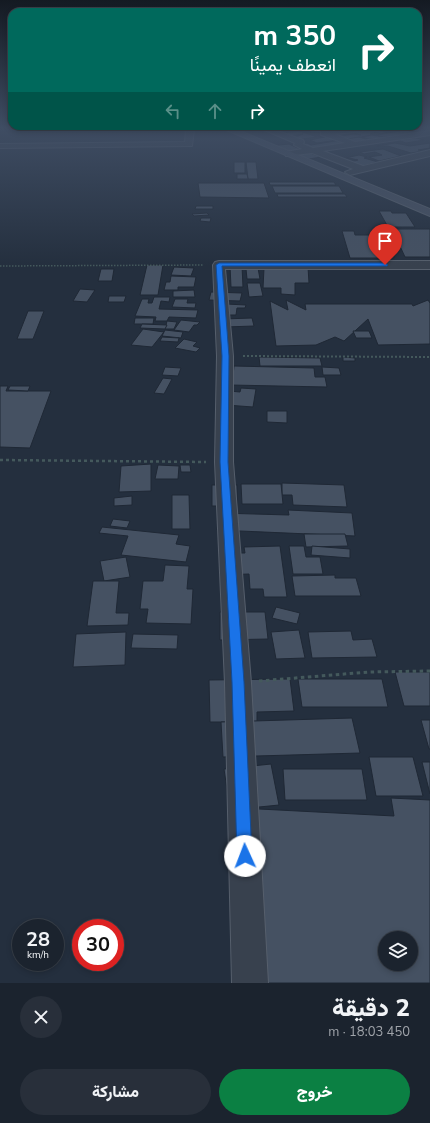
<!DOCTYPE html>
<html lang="ar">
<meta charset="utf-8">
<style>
:root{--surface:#1b232e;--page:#282f3a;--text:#f1f3f6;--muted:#a0a4aa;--line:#39404a;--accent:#0b8043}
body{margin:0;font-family:"Nunito Sans",Vazirmatn,sans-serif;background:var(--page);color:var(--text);direction:rtl;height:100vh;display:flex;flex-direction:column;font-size:15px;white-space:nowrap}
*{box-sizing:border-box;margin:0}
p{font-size:13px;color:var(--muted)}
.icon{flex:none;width:22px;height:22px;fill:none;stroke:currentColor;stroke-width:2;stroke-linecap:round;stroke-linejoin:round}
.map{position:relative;height:983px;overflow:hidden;direction:ltr}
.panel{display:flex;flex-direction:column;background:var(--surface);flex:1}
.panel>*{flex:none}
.banner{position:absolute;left:8px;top:8px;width:414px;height:122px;border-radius:12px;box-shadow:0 2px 6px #0003,0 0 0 1px var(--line);direction:rtl;background:#00695c;color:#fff;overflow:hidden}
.buttons{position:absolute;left:378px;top:931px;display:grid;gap:8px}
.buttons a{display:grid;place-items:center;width:40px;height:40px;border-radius:50%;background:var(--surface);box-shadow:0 2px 6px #0003,0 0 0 1px var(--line);font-size:20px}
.speed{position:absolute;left:12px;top:919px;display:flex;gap:8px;font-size:20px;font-weight:700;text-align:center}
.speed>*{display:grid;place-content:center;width:52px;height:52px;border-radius:50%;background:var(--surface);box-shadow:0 2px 6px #0003,0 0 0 1px var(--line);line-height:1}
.speed small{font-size:10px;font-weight:400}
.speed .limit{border:6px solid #d22;background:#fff;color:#111}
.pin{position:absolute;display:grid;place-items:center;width:34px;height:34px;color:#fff;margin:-41px -17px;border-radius:50% 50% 50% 0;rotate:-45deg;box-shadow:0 0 4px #0007}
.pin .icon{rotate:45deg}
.me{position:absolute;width:44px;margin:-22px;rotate:358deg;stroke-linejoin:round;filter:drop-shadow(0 0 3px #0008)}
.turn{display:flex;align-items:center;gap:14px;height:84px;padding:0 20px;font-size:18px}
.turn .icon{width:52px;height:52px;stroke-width:2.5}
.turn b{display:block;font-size:28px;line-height:34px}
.lanes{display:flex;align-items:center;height:38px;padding:0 20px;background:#0003;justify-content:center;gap:20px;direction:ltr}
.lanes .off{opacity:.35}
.round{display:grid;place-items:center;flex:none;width:42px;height:42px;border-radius:21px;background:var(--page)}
.summary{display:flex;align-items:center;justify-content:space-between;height:68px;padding:0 20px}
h1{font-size:24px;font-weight:800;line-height:30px}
.button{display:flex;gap:8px;margin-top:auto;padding:8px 20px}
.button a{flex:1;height:46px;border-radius:24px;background:var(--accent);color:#fff;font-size:16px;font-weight:800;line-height:46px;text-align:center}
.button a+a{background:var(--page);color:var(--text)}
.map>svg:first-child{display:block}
.building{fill:#455162;stroke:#1f2835;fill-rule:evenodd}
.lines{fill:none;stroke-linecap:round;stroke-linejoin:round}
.street-casing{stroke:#565f6c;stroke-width:2}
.secondary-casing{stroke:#565f6c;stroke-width:2}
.path-far3{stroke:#44595c;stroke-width:1.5;stroke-dasharray:1.5 1.5;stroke-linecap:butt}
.path-far2{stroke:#44595c;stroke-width:2;stroke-dasharray:2 2;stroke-linecap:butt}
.path-far1{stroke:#44595c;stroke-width:2.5;stroke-dasharray:3 3;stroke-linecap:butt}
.path{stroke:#44595c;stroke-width:3;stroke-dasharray:3.5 3.5;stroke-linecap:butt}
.street{fill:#38414e;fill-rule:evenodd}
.secondary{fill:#465061;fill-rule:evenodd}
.route{fill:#1a73e8;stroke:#114b97}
</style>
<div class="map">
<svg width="430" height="983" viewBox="0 0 430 983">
<rect width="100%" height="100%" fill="#242f3e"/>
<g class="building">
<polygon points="268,129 316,129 298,129 275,132"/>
<polygon points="313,129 328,130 327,133 309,132"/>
<polygon points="368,129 373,129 387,132 381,134 376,132 370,134 374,135 343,140 337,137 353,134 361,135 354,133 363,130 370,130"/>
<polygon points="394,129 406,129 411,130 409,131 423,133 383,137 376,135 400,131"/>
<polygon points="300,131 317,137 295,140 293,138 303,134 289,136 273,134"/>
<polygon points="326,135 338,140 317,143 310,140 325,137 317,136"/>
<polygon points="372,135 378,136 384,138 369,139 362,137"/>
<polygon points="359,137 368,140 356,142 347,139"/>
<polygon points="416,138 424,140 406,143 398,140"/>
<polygon points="341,140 349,143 310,149 299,145 307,143 311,145"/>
<polygon points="395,143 410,146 430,143 430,148 418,150 423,151 411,153 388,146 377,146"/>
<polygon points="289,144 304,151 285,153 269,146"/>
<polygon points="383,149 401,156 379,161 369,157 382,155 375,152 364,154 360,152"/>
<polygon points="307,152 321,157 309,159 292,155"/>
<polygon points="359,155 367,157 364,158 378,162 358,167 346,163 358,160 349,158 341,159"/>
<rect x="234" y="162" width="11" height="11"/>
<polygon points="246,162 256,162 258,179 248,179"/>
<polygon points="237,174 247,174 248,179 237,179"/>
<polygon points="269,182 334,182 336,185 270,185"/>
<polygon points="198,183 264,183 269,198 200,197"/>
<polygon points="272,186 339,186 343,193 275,193"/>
<polygon points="277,194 345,194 347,197 278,197"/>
<polygon points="196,206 213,206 213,209 195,209"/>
<polygon points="379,211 391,211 392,213 406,213 415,227 388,227"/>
<polygon points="207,213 209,215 194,216 192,214"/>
<polygon points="201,218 211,218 210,222 200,221"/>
<polygon points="392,229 430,229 430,257 405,257"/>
<polygon points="342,231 354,231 355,235 372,235 381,258 350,258"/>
<polygon points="371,231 381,231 383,235 373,235"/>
<polygon points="378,240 386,240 386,243 392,243 394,258 381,257"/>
<polygon points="147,265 163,265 158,295 140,295"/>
<polygon points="230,266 242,266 243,287 231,287"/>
<polygon points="174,267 194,268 191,276 171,275"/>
<polygon points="308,267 309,283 295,283 295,295 281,294 281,288 263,288 264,268"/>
<polygon points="258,268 260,279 247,279 246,269"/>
<polygon points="101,269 114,269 112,281 98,281"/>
<polygon points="171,276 196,277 194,287 178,287 178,290 164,290 166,282 170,282"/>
<polygon points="247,283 260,283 263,296 249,297"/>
<polygon points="80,289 95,290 87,302 73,301"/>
<polygon points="194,290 195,297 173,297 173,291"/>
<polygon points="211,292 242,293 240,301 209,300"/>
<polygon points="109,296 126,296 124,302 108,302"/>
<polygon points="154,297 170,297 169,302 161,301 159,309 198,310 196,318 169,317 167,321 155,321 156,317 135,316 142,299 149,299 148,303 152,303"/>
<polygon points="175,299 188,299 187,303 196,303 195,308 172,307"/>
<polygon points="286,300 306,310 305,304 412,304 413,306 428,300 430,303 430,344 378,345 368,319 344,341 335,337 316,345 276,346 270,301 288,310"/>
<polygon points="226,304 246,305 245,308 237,308 236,315 223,315"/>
<polygon points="28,311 44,311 33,339 17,339"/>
<polygon points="135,318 154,318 153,324 134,324"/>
<polygon points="252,318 254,326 225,327 223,319"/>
<polygon points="181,320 200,322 197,325 194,325 189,332 174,330"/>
<polygon points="167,321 177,322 174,329 165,329"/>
<polygon points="142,324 167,325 165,329 140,328"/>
<polygon points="143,329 164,332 152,347 131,345"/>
<polygon points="165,330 183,332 181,338 162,336"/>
<polygon points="353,331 369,331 372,338 356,338"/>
<polygon points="162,337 179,338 178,342 160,341"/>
<polygon points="184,339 197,342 193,346 200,348 196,352 175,348"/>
<polygon points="259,357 320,358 322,366 260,366"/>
<polygon points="343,357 355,358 355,361 343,361"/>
<polygon points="234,366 314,368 315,377 325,377 327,387 230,385 231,376 233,376"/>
<polygon points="165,367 181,368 178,376 162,375"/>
<polygon points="322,367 339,368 341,375 323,375"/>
<polygon points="163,378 172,379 164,394 154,393"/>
<polygon points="0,386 8,386 6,391 51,391 30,448 0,447"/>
<polygon points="10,386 30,386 28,391 8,390"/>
<polygon points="241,388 256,389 253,407 226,405 229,391 240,392"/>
<polygon points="267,411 287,411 287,423 267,422"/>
<polygon points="151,464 151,491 119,492 121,466"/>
<polygon points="158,465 179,466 178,479 155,479"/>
<polygon points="180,465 190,465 191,472 181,472"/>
<polygon points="282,483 344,485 347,507 293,505 292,495 282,495"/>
<polygon points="241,484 281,484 283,504 242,504"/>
<rect x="212" y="485" width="25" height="21"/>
<polygon points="172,495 189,495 190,529 172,529"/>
<polygon points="132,496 132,505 114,506 114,498"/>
<polygon points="288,510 352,513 355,536 217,530 219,513 289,515"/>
<polygon points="113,519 130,521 127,528 110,526"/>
<polygon points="102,527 179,535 176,544 190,546 186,562 121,555 128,536 99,533"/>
<polygon points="304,534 345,534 348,546 306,547"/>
<polygon points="280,546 287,597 264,597 263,589 250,589 249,574 220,575 219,553 245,553 244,547"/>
<polygon points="289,546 304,546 306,557 320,557 323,574 293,574"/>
<polygon points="312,546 350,549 350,558 311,555"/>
<polygon points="126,557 130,577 104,581 100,561"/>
<polygon points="165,565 189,566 187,589 193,589 191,624 146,623 148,609 140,609 143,581 163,581"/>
<polygon points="335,575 335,578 356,578 361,596 295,596 292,576"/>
<polygon points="93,581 119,581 116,613 129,613 128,625 87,626"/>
<polygon points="276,607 300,613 297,624 272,618"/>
<polygon points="220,612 265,612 268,639 220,640"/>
<polygon points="299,630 305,658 276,659 271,632"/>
<polygon points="351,631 353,640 372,639 377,657 312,658 308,632"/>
<polygon points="126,632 125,665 73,667 76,634"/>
<polygon points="133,634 178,635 177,649 131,648"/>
<polygon points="395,672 430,672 430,706 404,706"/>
<polygon points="290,679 294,711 257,712 257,722 210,722 209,680"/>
<polygon points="298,679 382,679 388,707 302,707"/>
<polygon points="352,718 360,753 223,757 221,722"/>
<polygon points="421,720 430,720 430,749 429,749"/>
<polygon points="369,757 413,757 423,796 376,796"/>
<polygon points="422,762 430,762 430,794"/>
<polygon points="271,764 279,805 230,810 224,769"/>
<polygon points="283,769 362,769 367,800 285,800"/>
<path d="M391,798L430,800V983H238L240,808L394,816ZM385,938H411V964H385Z"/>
</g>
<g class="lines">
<defs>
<g id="street">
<polygon points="186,129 194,129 192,146 0,148 0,144 185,142"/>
<polygon points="262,129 272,129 303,140 304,142 303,144 313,148 345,143 321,135 321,131 324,131 367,129 363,131 335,134 355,142 430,131 430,135 323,151 363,166 430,150 430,156 350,175 345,172 353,169 312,153 286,156 285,154 286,152 302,149 294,145 295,143"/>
<polygon points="219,261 430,261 430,269 225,269 233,356 233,462 251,683 268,983 232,983 225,683 215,462 217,356 213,265 215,262"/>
</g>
<polygon id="secondary" points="224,129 235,129 430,209 430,216"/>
</defs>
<use href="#street" class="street-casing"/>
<use href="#secondary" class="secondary-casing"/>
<polyline class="path-far3" points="0,266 204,265"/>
<polyline class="path-far2" points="243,356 430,357"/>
<polyline class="path-far1" points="0,460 206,462"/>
<polyline class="path" points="259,681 369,672 430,671"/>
<use href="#street" class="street"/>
<use href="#secondary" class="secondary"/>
</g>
<linearGradient id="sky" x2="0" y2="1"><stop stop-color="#141a22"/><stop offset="0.48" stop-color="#3f4d63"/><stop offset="1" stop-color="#3f4d63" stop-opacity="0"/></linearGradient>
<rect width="430" height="266" fill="url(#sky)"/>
<polygon class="route" points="385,263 388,265 387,266 222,266 229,356 228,462 244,682 252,856 250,862 245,864 240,862 237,856 232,682 220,462 222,356 216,265 219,263"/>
</svg>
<div class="buttons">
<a><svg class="icon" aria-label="layers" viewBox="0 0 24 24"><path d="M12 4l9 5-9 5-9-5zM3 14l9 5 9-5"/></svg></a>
</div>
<div class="speed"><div>28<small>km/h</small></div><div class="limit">30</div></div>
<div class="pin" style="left:385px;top:265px;background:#d93025"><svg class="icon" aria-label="arrive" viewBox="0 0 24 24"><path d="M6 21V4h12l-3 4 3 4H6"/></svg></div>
<svg class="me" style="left:245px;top:856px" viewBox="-20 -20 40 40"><circle r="19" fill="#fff"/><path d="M0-13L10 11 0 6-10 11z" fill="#1a73e8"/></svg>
<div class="banner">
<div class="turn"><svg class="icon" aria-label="right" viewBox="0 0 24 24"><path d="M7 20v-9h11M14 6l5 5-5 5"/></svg><div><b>350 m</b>انعطف يمينًا</div></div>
<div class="lanes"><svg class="icon off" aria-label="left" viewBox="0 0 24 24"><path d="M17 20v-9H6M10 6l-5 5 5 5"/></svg><svg class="icon off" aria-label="ahead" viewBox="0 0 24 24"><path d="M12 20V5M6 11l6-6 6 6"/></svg><svg class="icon" aria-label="right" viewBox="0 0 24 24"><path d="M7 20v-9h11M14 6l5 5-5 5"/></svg></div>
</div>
</div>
<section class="panel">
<div class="summary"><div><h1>2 دقيقة</h1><p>450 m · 18:03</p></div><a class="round"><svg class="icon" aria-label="close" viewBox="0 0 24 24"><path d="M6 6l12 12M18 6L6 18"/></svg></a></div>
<div class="button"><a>خروج</a><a>مشاركة</a></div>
</section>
